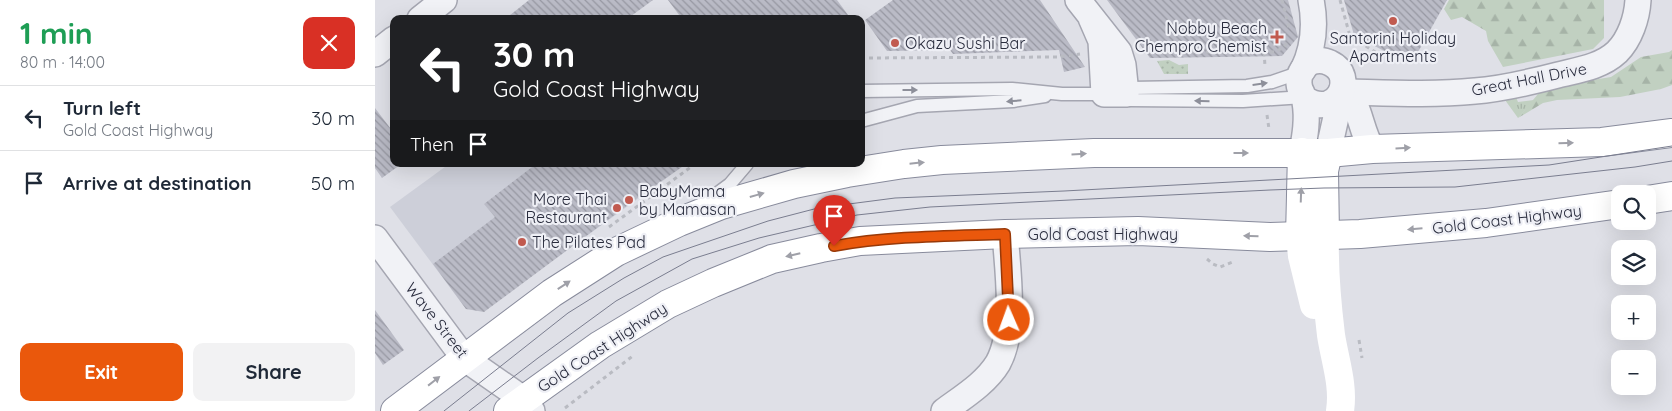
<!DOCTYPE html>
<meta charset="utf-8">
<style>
:root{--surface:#fff;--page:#f2f2f3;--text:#1f2937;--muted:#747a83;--line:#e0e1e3;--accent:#ea580c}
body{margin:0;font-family:Quicksand,sans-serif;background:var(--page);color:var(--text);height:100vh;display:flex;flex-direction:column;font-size:19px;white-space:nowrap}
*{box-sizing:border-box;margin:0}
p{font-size:16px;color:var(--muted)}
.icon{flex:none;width:28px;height:28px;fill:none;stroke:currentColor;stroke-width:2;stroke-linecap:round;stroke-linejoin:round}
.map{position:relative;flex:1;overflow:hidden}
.panel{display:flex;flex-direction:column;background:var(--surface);width:375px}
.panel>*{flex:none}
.hud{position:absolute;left:15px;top:15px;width:475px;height:152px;border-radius:10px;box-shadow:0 5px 20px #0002;background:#202124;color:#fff;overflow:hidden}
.tools{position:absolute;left:1236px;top:185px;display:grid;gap:10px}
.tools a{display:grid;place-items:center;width:45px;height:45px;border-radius:10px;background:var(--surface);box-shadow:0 5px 20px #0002;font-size:25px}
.pin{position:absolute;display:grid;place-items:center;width:42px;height:42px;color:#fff;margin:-51px -21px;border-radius:50% 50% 50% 0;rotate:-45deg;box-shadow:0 0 5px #0007}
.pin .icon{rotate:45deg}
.me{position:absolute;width:55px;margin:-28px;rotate:358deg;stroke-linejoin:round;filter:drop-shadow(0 0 4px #0008)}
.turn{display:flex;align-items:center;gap:18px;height:105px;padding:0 20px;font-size:22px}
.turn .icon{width:65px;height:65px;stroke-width:2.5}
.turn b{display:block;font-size:35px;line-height:42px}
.then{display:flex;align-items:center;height:48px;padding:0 20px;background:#0003;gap:10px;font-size:19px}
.round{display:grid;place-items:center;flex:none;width:52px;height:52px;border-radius:10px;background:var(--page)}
.summary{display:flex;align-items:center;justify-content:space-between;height:85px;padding:0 20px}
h1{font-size:30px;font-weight:700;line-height:38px;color:#1e9e55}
.action{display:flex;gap:10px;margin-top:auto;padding:10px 20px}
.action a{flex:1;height:58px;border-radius:10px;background:var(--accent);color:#fff;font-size:20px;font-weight:700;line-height:58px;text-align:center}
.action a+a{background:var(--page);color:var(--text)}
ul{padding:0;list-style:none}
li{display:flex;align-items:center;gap:15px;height:65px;padding:0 20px;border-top:1px solid var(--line)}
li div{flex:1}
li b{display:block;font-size:19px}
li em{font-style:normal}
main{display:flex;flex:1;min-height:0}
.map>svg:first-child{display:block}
.built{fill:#cdcfd9}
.grass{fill:url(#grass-tufts)}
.forest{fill:url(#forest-firs)}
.garden{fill:url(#garden-dots)}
.building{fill:url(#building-back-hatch)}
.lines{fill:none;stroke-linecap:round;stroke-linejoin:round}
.lane-casing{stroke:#a5a6b1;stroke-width:15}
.street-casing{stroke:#a5a6b1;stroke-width:28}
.highway-casing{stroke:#888b9c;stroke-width:30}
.path{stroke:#b9bbc2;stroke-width:3;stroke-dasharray:4 4;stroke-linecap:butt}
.lane{stroke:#f1f2f6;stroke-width:12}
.street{stroke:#f1f2f6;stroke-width:25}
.secondary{stroke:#fff;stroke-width:28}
.highway{stroke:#fff;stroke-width:28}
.tram{stroke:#7a7d8f;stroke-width:1}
.oneway{fill:#8d8f9a}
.oneway2{fill:#9fa0a8}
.route-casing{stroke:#983908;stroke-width:12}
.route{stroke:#ea580c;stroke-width:9}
.poi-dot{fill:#c15a4f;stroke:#eeeff5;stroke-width:2}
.labels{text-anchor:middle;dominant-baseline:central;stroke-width:4.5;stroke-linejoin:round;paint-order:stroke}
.poi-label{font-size:16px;fill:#292c3d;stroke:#eeeff5;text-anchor:start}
.street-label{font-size:16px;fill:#292c3d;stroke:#eeeff5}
</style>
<main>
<section class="panel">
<div class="summary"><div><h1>1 min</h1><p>80 m · 14:00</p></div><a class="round" style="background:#d93025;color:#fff"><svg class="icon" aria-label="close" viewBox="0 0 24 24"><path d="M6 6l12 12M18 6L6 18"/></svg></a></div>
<ul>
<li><svg class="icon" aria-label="left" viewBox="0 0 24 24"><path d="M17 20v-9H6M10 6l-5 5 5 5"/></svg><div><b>Turn left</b><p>Gold Coast Highway</p></div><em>30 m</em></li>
<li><svg class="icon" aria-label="arrive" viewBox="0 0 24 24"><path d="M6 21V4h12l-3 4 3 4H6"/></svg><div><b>Arrive at destination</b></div><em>50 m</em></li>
</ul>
<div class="action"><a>Exit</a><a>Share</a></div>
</section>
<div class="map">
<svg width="1297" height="411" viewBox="0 0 1297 411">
<defs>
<pattern id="grass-tufts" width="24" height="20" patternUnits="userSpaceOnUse" patternTransform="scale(1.25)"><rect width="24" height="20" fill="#c1d0c1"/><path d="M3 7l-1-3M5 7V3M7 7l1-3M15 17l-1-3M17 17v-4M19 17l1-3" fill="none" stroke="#a6b3a7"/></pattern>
<pattern id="forest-firs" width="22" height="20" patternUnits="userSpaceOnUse" patternTransform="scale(1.25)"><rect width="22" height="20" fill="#c1d0c1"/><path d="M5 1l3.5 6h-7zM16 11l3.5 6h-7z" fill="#a6b3a7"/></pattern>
<pattern id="garden-dots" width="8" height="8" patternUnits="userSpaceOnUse" patternTransform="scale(1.25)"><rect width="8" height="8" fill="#c1d0c1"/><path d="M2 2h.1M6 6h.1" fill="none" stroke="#a6b3a7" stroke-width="1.8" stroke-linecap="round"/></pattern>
<pattern id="building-back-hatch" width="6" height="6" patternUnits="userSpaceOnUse" patternTransform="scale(1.25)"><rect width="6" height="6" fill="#babbc6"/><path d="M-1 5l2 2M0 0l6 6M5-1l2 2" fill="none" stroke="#9798a2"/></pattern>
</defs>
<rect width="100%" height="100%" fill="#dfe0e7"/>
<polygon class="built" points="74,164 311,164 184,256 91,309 15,207"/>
<polygon class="grass" points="1141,97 1143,102 1159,100 1143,118 1130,100"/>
<g class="forest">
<polygon points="1074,0 1229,0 1229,38 1218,49 1128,67 1113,41 1111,31 1087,17 1076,20 1069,9"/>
<polygon points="1297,50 1297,85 1286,89 1245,97 1182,100 1168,103 1143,118 1168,88 1236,77 1266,57 1294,52"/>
</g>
<polygon class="garden" points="794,60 804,65 813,64 813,74 789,74 782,61"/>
<g class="building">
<polygon points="154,0 278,0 252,19 130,19"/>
<polygon points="293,0 462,0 476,19 307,19"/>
<polygon points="518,0 665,0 710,67 689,72 684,50 578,54 575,50 512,51 490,20"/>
<polygon points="732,0 913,0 923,37 907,56 775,58"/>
<polygon points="969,0 1072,0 1043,52 1011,52 979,35"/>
<polygon points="0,108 19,133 19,164 25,165 7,178 0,168"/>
<polygon points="161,164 311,164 261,199 109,312 91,309 58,264 120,217 109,204"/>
<polygon points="0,310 29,350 8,365 0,353"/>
</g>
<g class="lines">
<defs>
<g id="lane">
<polyline points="926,72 897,82 872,86 756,88 751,94 755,100 868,101 929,97"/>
<polyline points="486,91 637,89 687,94 729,94"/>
<polyline points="486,121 542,106 638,101 670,96"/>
<polyline points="332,201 355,184 372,164"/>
</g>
<g id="street">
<polyline points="703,0 744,52 748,65 751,94 729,94 726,41 716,18"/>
<polyline points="45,19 69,0"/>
<polyline points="0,54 19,39"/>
<path d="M928,70C939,47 941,25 936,0"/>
<path d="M968,86C985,102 985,130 997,149"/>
<path d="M975,92C1016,93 1059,95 1100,91C1128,89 1156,82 1183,75C1203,70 1226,67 1242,52C1255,39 1262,18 1263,0"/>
<path d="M927,152C930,136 933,119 930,102C929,94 923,90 924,81C924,73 929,66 936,62C942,60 949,60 955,63C983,76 962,120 930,99"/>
<polyline points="953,153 967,90"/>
<polyline points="0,238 89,358 148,399 157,411"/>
<path d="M569,411C588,397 611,383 623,363C641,330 633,272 630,234"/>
</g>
<g id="highway">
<polyline points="1272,200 1297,196"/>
<polyline points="950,236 949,171 953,153"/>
<polyline points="925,237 927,152"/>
<polyline points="20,411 177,293 241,252 304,222 346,205 419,184 472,173 529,164 567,160 719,153 953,153 997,149 1227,142 1297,133"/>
<polyline points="133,411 225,345 293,304 338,283 397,259 446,248 485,241 630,234 763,231 895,237 985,234 1111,223 1245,204"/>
</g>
</defs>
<use href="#lane" class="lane-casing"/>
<use href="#street" class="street-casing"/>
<use href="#highway" class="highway-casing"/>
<g class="path">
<polyline points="907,0 914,28"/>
<polyline points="965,0 975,36 1008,57"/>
<polyline points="767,52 900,52 909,47 912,43"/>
<polyline points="889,52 890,66"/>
<polyline points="486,58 682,57 705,54"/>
<polyline points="892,115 894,129"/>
<polyline points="234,227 320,164"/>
<polyline points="832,259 838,264 845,267 860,261"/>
<polyline points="984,340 987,358"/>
<polyline points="190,408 259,355"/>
</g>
<use href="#lane" class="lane"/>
<use href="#street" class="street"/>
<g class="secondary">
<path d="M950,236C949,269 952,302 956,335C960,361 969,385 965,411"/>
<polyline points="925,237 927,256 939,305"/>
</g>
<use href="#highway" class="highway"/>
<g class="tram">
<polyline points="69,411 193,313 249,278 288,257 317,247 393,221 443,208 520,198 689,191 1174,165 1297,146"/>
<polyline points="94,411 163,358 241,301 317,259 384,238 482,215 555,207 895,190 949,188 1080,187 1260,167 1297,161"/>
</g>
</g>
<defs><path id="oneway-solid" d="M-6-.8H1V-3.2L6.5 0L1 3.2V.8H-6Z" transform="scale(1.25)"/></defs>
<g class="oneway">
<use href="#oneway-solid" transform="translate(885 84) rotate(-8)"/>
<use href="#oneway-solid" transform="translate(535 90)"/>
<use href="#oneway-solid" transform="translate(639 101) rotate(175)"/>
<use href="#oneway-solid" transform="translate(827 101) rotate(-179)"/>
</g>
<g class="oneway2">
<use href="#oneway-solid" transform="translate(1191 143) rotate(-2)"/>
<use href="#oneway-solid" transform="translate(1028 148) rotate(-3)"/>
<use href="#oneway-solid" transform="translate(866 153)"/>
<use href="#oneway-solid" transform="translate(704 154) rotate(-3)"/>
<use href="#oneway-solid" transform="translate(542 163) rotate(-6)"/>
<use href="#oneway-solid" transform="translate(382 195) rotate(-16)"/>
<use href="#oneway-solid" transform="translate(926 195) rotate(-88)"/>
<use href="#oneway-solid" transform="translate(1040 229) rotate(175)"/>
<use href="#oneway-solid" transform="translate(876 236) rotate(-178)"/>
<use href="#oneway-solid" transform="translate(418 255) rotate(167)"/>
<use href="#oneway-solid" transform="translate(189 285) rotate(-33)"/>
<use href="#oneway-solid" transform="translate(59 381) rotate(-38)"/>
</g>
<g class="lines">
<defs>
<path id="route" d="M459,246C515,236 573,236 630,234L634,320"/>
</defs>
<use href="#route" class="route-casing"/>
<use href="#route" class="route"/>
</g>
<g class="poi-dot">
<circle cx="1018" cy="21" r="5"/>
<path d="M899.5 29.5h5v5h5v5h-5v5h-5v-5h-5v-5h5z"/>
<circle cx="520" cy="43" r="5"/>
<circle cx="254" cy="200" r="5"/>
<circle cx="242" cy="208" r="5"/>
<circle cx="147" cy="242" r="5"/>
</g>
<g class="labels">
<g class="poi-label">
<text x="892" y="28" text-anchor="end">Nobby Beach<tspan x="892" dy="18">Chempro Chemist</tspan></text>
<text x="1018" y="38" text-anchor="middle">Santorini Holiday<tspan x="1018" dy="18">Apartments</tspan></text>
<text x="530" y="43">Okazu Sushi Bar</text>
<text x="264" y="191">BabyMama<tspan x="264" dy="18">by Mamasan</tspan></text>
<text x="232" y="199" text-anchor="end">More Thai<tspan x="232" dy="18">Restaurant</tspan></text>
<text x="157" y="242">The Pilates Pad</text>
</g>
<g class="street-label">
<text transform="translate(1154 79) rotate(-11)">Great Hall Drive</text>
<text transform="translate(1132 219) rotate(-7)">Gold Coast Highway</text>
<text x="728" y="234">Gold Coast Highway</text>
<text transform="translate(62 320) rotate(52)">Wave Street</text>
<text transform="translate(227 347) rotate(-33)">Gold Coast Highway</text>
</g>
</g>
</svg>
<div class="tools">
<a><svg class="icon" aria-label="search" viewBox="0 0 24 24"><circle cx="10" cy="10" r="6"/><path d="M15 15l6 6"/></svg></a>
<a><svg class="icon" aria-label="layers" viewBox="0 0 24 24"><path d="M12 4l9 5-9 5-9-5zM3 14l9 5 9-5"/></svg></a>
<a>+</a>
<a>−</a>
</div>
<div class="pin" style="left:459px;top:246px;background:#d93025"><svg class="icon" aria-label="arrive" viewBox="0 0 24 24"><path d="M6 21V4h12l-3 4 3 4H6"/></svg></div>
<svg class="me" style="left:634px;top:320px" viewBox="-20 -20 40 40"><circle r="17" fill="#ea580c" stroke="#fff" stroke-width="3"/><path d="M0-11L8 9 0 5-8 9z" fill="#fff"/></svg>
<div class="hud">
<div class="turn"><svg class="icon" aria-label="left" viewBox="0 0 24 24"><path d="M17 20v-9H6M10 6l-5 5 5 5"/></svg><div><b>30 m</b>Gold Coast Highway</div></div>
<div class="then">Then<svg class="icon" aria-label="arrive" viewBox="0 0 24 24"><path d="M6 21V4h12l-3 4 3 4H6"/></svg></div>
</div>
</div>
</main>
